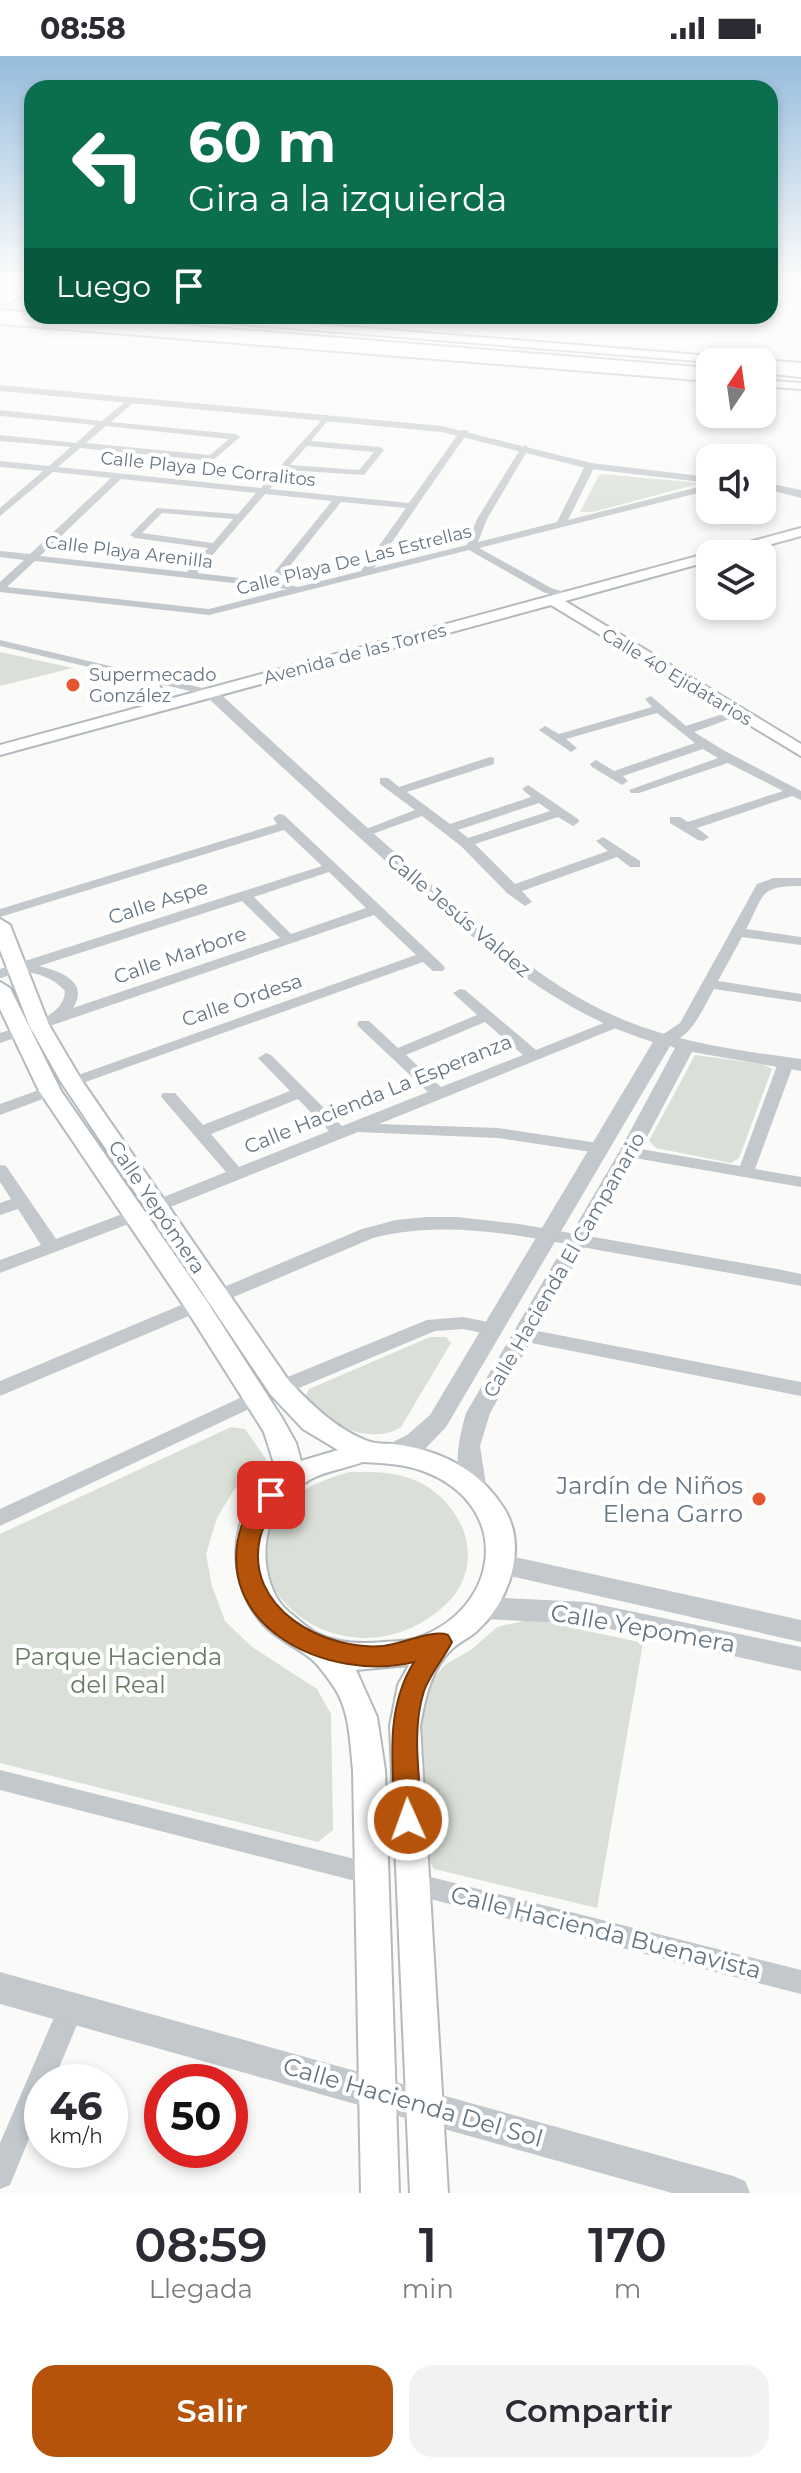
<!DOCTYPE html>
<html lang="es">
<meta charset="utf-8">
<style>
:root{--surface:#fff;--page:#f2f2f3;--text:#2b2b33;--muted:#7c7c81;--accent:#b45309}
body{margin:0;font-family:Montserrat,sans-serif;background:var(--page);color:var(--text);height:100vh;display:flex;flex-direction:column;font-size:30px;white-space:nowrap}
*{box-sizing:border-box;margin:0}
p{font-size:26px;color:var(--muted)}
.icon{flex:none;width:44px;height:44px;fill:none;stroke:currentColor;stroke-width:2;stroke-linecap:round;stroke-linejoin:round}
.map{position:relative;height:2137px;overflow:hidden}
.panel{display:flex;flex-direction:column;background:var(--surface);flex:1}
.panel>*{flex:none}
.guide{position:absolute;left:24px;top:24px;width:754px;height:244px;border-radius:24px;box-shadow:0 4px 12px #0003;background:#0b6e4f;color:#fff;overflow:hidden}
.needle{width:52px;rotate:13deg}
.controls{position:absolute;left:696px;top:292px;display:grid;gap:16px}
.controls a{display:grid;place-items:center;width:80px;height:80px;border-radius:16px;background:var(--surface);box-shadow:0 4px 12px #0003;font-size:40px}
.speed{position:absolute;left:24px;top:2008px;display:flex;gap:16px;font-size:40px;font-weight:700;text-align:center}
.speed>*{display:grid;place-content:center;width:104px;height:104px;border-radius:50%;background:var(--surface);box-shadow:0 4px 12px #0003;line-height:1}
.speed small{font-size:20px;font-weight:400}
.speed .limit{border:12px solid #d22;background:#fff;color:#111}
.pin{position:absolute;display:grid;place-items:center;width:68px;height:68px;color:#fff;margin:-34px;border-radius:16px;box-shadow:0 4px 12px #0006}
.me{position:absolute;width:88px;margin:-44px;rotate:358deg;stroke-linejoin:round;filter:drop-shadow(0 0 6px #0008)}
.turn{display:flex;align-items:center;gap:28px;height:168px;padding:0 32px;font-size:36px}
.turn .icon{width:104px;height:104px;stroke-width:2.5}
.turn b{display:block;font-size:56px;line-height:68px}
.then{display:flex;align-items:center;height:76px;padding:0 32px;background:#0003;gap:16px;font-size:30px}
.eta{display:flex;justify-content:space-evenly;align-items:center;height:136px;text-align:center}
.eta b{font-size:48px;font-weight:600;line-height:56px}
.button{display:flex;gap:16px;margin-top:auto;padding:16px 32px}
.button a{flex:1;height:92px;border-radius:24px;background:var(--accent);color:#fff;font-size:32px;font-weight:600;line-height:92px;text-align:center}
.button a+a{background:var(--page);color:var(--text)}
.status{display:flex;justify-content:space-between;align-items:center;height:56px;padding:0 40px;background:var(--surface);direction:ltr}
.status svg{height:22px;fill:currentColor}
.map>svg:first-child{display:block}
.green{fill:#dadfd7}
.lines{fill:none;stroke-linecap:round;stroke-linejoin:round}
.secondary-casing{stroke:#b3babf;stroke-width:4}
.trunk-casing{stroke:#b4b9bd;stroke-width:4}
.minor{fill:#c3c8cc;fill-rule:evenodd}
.tertiary{fill:#c3c8cc;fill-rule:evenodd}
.secondary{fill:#fff;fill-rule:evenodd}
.trunk{fill:#fff;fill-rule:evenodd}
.route{fill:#b45309;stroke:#753606;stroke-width:2}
.poi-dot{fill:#e4572e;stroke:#fff;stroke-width:3}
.labels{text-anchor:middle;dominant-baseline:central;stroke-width:8;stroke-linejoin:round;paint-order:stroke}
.far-street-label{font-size:18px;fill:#657683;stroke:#fff}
.far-poi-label{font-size:18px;fill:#657683;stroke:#fff;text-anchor:start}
.street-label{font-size:20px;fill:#657683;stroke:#fff}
.near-poi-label{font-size:24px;fill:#657683;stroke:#fff;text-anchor:end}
.near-street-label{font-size:24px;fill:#657683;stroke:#fff}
.near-park-label{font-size:24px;fill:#687a64;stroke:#fff}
</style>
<div class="status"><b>08:58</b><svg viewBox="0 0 49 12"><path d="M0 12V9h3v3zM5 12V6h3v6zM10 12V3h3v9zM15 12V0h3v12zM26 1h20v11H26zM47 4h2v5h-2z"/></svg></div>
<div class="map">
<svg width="801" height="2137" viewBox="0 0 801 2137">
<rect width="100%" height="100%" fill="#fafaf8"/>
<g class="green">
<polygon points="602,418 690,426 698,428 593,456 580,456 598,421"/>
<polygon points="0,596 73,612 0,630"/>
<polygon points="695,999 762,1008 772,1013 739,1102 731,1107 656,1092 649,1085"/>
<path d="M430,1281H446L451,1287L401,1371C369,1391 326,1367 305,1342L309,1333Z"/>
<polygon points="231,1371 245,1373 266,1403 257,1417 235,1432 217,1462 206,1498 212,1530 225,1565 252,1591 317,1633 331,1658 333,1774 318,1786 0,1707 0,1478"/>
<path d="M349,1416C369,1416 389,1415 409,1422C464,1441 491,1510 443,1551C324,1655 160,1468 349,1416Z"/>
<polygon points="533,1563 643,1587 597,1852 434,1813 427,1802 418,1674 422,1634 446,1608 471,1594 497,1571"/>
</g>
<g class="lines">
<defs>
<g id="secondary">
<polygon points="32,224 32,231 8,248 0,248 0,244"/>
<polygon points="172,260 215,260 749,303 754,306 710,306 177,263"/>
<polygon points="0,262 710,319 710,325 0,268"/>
<polygon points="762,304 801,307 801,313 762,310 762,306 757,306"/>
<polygon points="762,324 801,327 801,333 762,330"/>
<polygon points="801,472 801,480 736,498 710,498 710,505 565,545 801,688 801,700 551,549 0,699 0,689 144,650 149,639 140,622 143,619 153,619 165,639 162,645"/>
<path d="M0,863L10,869L49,969L82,1025L289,1325C312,1349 334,1371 365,1384C375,1389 390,1387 401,1389C444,1396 482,1416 505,1454C528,1493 508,1547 477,1575C469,1582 459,1586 452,1593C431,1612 425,1643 420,1670L448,2137H410L390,1670L398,1629L409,1609L356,1614L377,1661L385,1714L399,2137H361L353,1714C350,1686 350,1655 334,1631C327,1621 319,1609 310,1602C297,1591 278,1584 265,1570C233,1538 225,1477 255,1440C261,1432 271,1426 278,1420L264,1376L188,1256L39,1035L0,953V926L10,932L61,1035L206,1244L282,1362L296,1387L301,1405L338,1394L303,1373L271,1339L61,1026L29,969L0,894ZM363,1406C383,1407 404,1408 423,1415C515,1449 501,1555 414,1583C404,1586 393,1585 384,1586C362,1588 339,1588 318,1578C308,1573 298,1563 289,1556C275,1545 268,1525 266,1508C262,1471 278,1442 311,1423C326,1415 347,1412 363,1406Z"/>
</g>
<g id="trunk">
<polygon points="0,254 32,257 32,260 69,260 710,312 710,320 0,262"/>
<polygon points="762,309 801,313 801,321 762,317"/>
</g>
</defs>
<use href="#secondary" class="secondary-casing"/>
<use href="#trunk" class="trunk-casing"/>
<g class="minor">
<polygon points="790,222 797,222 791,232 794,239 790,241 783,232"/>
<path d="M131,341L135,344L134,346L111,366L236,378L240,381L212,405L80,392L58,411L261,432L326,359L330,362L311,385L380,391L384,394L364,419L286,414L270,433L409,447L461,374H467L468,376L374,512L467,489L477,463L521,392L525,389L529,392L487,463L478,486L557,466L585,410L590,407L595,410L568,464L710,428V434L479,492L551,532L571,538V542L567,543L543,536L469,494L209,559L0,536V526L24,504L0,501V495L30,498L111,422L53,416L0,460V452L43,415L0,411V405L49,410L71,391L0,385V379L76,387L96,369L0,360V354L102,365ZM106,370L229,383L210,399L86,387ZM307,390L374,396L359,414L290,409ZM121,423L256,437L238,458L157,452L130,479L135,482L208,492L187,516L40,500ZM265,438L332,445L267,525L197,517ZM341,446L406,452L361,515L298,531L277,526ZM162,457L233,463L213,487L142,477ZM35,505L287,533L209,553L7,531Z"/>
<polygon points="0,584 211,634 217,637 211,640 0,590"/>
<polygon points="651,640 686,670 732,655 740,655 740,659 694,676 725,695 801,735 801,744 792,740 697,772 709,781 703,785 698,784 670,767 670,761 680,761 688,766 783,735 728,707 639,737 631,737 629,734 718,702 703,693 623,720 628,725 622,729 592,711 590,708 596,704 614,715 695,687 657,657 566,683 577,692 571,696 539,674 545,670 559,678 652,651 645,643"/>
<path d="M490,701L494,702V708L407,736L450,768L531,741L522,733L528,729L578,763L579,766L573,770L558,761L475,788L515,828L608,795L596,785L603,781L640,805V811H630L617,801L522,835L532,846L525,850L507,837L461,790L422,760L367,780L362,781L356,777L415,754L380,728V722H388L399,731ZM539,747L550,755L468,782L458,774Z"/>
<path d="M279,758L284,759L443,909L445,912L443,915H433L423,906L77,1029H67L64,1026L67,1023L416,899L374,859L0,987V977C21,970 64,963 65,935C55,923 36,915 21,916C14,916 6,921 0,922V913L322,810L284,774L0,861V853L277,768L273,762ZM329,816L366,852L291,878L254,841ZM242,845L280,882L73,952C90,926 60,915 39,910Z"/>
<path d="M774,822H801V830C758,830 765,838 746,873L801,881V889L742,881L718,925L801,938V946L714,933C702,954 688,991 659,987L656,984L659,981L680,967L757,828Z"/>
<path d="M460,933L465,934L536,994L611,964H621L623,967L621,970L379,1068L498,1072L598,1087L604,1088L606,1092L604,1096L598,1097L498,1082L358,1076L163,1154H151L149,1150L151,1146L226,1116L163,1043L161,1040L163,1037H175L203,1069L290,1035L258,1002L266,997L271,999L342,1070L428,1036L359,971L357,968L359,965H369L398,992L477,959L453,937ZM485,966L523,999L441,1031L406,999ZM298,1043L329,1075L239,1111L211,1078Z"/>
<polygon points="786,1002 794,1007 755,1113 801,1121 801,1131 629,1101 621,1096 629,1091 740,1110 778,1007"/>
<polygon points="50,1030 56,1032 58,1035 56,1038 0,1059 0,1048"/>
<polygon points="0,1109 6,1110 56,1183 133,1154 141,1160 139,1164 0,1217 0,1204 41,1189 18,1153 0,1159 0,1147 11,1143 0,1126"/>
<path d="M426,1161H457L519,1168L777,1213L801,1218V1230C737,1218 673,1207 609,1196C530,1182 452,1162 373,1182L0,1340V1325L362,1173L396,1164Z"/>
<polygon points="463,1261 498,1268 501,1273 498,1278 492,1279 463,1273 435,1275 287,1337 280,1339 273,1337 271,1332 273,1327 427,1264"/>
<polygon points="522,1272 801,1326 801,1340 516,1284 513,1279 516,1274"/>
<polygon points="255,1335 262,1337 264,1342 262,1347 0,1470 0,1453"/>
<polygon points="0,1714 371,1807 379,1810 383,1818 379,1826 371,1829 0,1734"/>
<polygon points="411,1816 801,1914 801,1938 411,1838 403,1835 399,1827 403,1819"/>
<polygon points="71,1939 80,1943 84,1952 53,2026 42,2026 42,2051 10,2129 0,2133 0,2087 62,1943"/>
</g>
<g class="tertiary">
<polygon points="0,329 442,370 591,407 710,421 710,427 590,413 442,376 0,335"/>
<polygon points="762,426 801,434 801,442 762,432"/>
<path d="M211,633L216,634C286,698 356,762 427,825C488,877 549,933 624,964C680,987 742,995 801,1003V1015L692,996L639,1096L490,1357L480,1390L487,1435L484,1442L475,1445L466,1442C452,1415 458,1385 466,1357L619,1096L675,992L670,990L446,1371L425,1393L394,1406L385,1404L382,1397L385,1390L407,1379L430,1359L653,986C555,956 483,891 407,824C339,764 272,702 206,640L204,637Z"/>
<polygon points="501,1498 801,1564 801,1586 501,1518 492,1515 488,1508 492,1501"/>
<polygon points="483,1541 587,1546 801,1591 801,1615 587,1568 483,1563 474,1560 470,1552 474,1544"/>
<polygon points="0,1916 733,2120 745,2125 750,2137 672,2137 0,1948"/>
</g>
<use href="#secondary" class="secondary"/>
<use href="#trunk" class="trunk"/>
</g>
<linearGradient id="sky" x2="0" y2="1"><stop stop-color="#96bcdc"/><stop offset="0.43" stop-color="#fdfdfc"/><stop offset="1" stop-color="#fdfdfc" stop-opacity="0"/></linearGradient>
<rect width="801" height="521" fill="url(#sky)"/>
<path class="route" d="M271,1430L279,1433L282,1439C274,1454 264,1465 260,1482C244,1552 324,1595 383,1590C402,1588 433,1573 448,1579L452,1586C444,1602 430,1618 424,1635C411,1675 420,1723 422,1764L418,1773L408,1777L399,1773L395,1764C393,1710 384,1654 414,1606C329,1627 208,1571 242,1468C247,1454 257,1434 271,1430Z"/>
<g class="poi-dot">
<circle cx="73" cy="629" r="8"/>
<circle cx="759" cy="1443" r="8"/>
</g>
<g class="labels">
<g class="far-street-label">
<text transform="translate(208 413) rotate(6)">Calle Playa De Corralitos</text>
<text transform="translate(129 496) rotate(7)">Calle Playa Arenilla</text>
<text transform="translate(354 504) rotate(-14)">Calle Playa De Las Estrellas</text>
<text transform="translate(355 598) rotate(-15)">Avenida de las Torres</text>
<text transform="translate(677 621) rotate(31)">Calle 40 Ejidatarios</text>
</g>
<g class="far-poi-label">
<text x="89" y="619">Supermecado<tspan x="89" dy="21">González</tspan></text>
</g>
<g class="street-label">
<text transform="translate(158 846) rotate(-18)">Calle Aspe</text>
<text transform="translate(459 859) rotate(40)">Calle Jesús Valdez</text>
<text transform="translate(180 899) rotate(-19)">Calle Marbore</text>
<text transform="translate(242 944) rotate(-19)">Calle Ordesa</text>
<text transform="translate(378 1038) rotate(-22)">Calle Hacienda La Esperanza</text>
<text transform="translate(157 1151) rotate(56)">Calle Yepómera</text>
<text transform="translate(564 1209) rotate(-60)">Calle Hacienda El Campanario</text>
</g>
<g class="near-poi-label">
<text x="743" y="1429">Jardín de Niños<tspan x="743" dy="28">Elena Garro</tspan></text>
</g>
<g class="near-street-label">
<text transform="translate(643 1572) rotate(10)">Calle Yepomera</text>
<text transform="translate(606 1876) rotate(14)">Calle Hacienda Buenavista</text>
<text transform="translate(413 2046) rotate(16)">Calle Hacienda Del Sol</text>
</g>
<g class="near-park-label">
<text x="118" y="1600">Parque Hacienda<tspan x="118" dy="28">del Real</tspan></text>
</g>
</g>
</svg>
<div class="controls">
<a><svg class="needle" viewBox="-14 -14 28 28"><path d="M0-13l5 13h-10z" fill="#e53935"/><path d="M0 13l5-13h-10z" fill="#7c7c81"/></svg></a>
<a><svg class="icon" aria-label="sound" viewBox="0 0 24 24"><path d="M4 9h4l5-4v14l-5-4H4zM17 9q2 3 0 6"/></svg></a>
<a><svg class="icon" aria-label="layers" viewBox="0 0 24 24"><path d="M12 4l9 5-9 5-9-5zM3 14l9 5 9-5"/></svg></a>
</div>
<div class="speed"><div>46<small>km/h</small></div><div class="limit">50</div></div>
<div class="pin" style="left:271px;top:1439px;background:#d93025"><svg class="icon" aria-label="arrive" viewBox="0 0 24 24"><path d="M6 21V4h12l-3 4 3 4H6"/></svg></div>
<svg class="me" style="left:408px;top:1764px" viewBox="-20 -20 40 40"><circle r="17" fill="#b45309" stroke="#fff" stroke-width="3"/><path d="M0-11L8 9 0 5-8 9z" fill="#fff"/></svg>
<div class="guide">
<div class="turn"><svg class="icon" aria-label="left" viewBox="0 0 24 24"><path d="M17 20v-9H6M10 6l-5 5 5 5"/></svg><div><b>60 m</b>Gira a la izquierda</div></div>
<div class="then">Luego<svg class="icon" aria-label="arrive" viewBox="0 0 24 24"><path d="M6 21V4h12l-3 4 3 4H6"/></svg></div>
</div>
</div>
<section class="panel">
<div class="eta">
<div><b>08:59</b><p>Llegada</p></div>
<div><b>1</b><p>min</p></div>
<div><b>170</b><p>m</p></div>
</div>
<div class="button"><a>Salir</a><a>Compartir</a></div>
</section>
